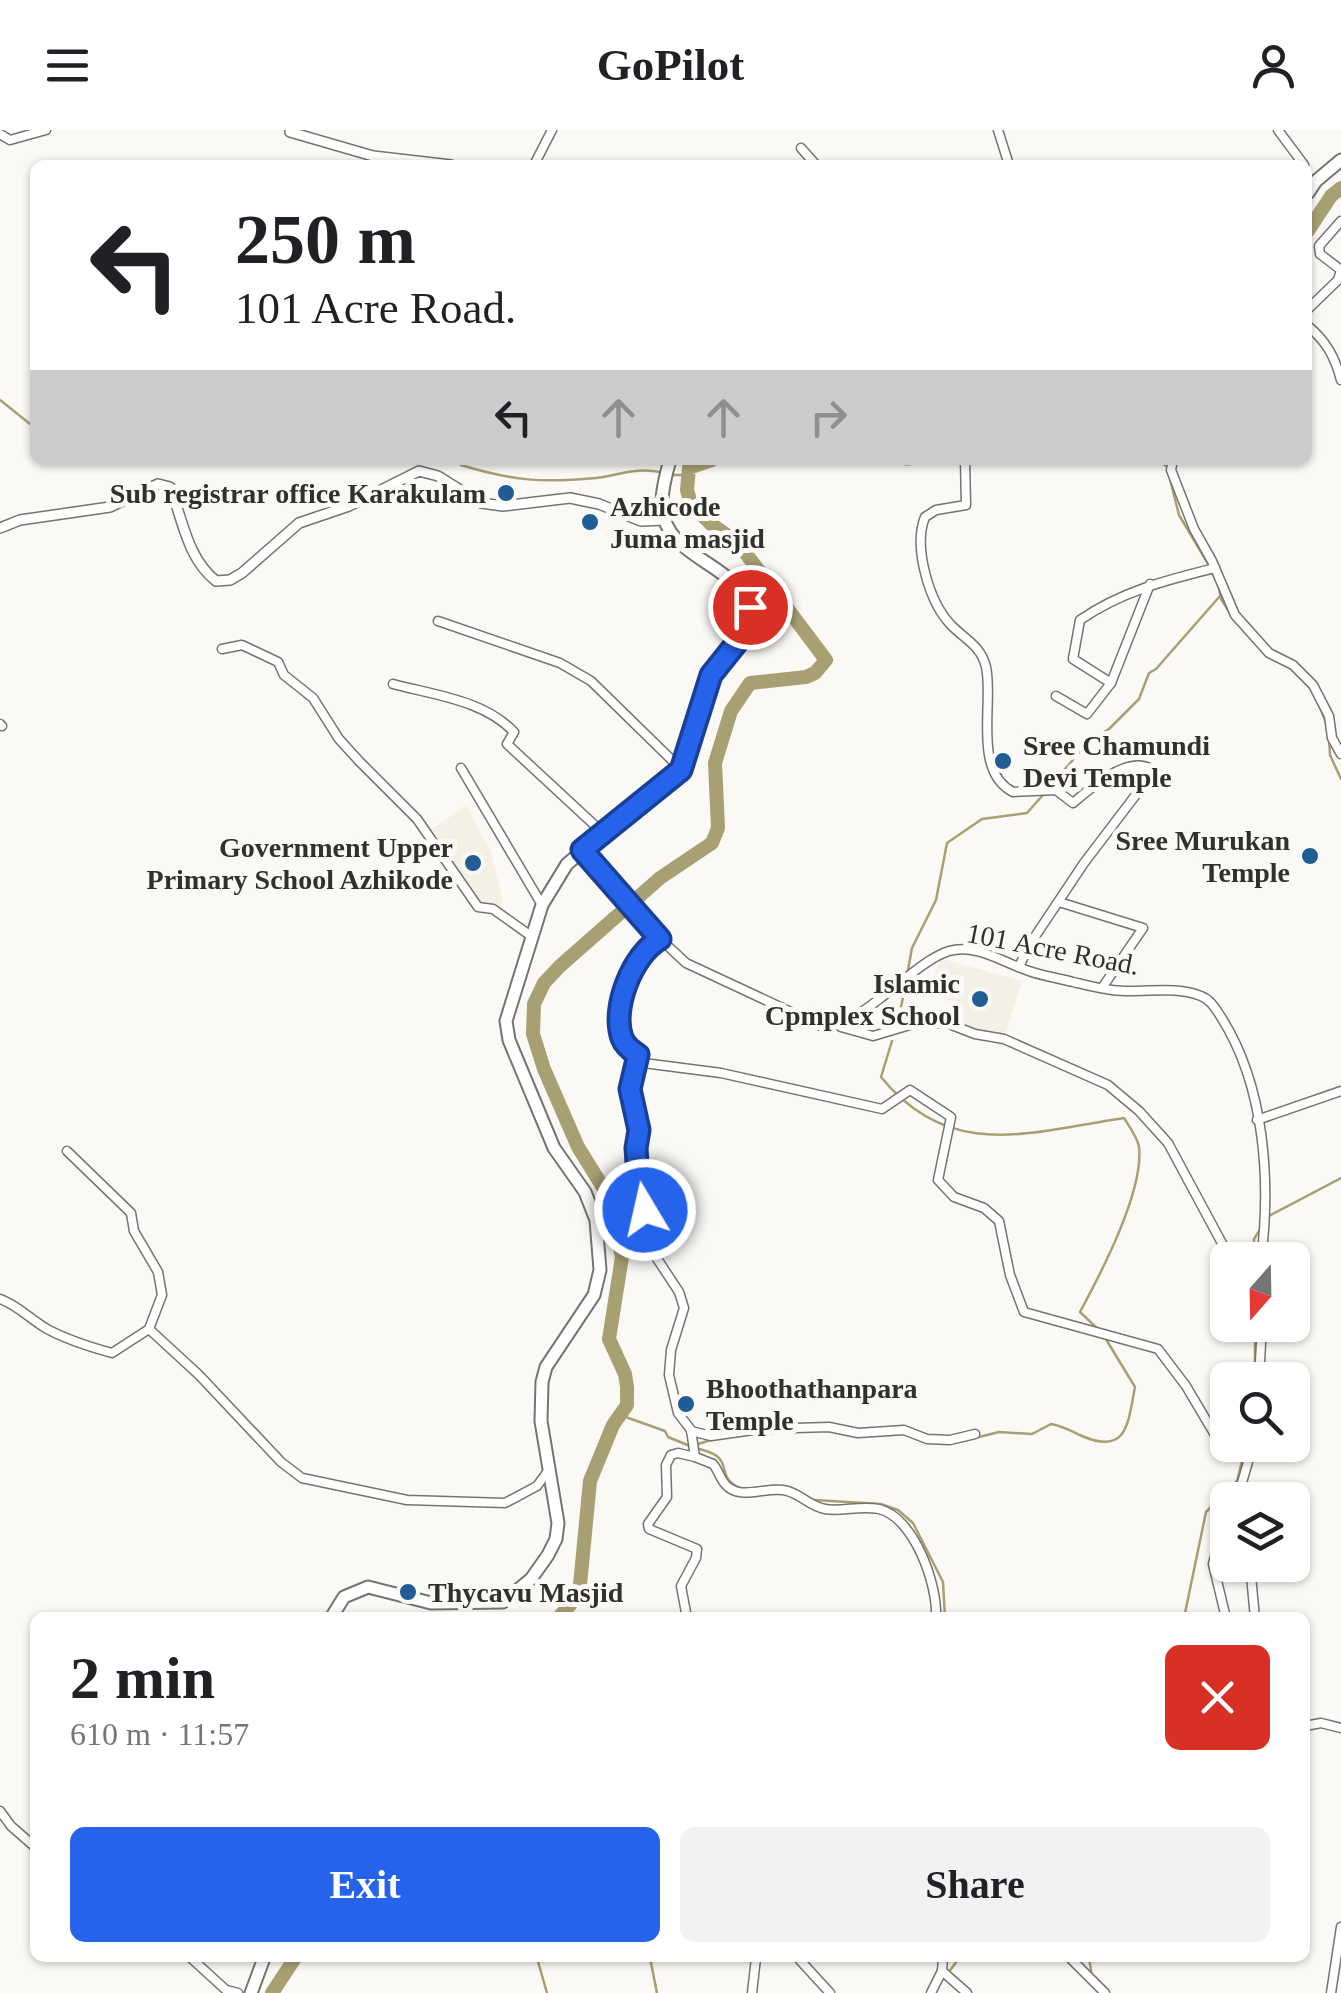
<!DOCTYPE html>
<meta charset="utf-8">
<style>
:root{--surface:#fff;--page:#f2f2f2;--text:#202124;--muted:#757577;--accent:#2563eb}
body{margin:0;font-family:"Times New Roman",serif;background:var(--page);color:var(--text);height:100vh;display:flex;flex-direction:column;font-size:38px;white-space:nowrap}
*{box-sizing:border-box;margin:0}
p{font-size:32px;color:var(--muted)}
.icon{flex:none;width:55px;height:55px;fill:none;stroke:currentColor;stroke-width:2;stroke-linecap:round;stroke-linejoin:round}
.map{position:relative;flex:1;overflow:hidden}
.side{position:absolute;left:30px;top:1482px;width:1280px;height:350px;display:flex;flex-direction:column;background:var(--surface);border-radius:15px;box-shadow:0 2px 8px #0004}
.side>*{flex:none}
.banner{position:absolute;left:30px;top:30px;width:1282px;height:305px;border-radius:15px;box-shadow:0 2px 8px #0004;background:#fff;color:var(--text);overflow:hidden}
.needle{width:65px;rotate:200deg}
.controls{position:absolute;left:1210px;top:1112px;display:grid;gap:20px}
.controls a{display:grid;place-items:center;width:100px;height:100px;border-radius:15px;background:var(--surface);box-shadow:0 2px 8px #0004;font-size:50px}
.pin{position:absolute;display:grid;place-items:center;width:85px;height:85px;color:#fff;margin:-42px;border:5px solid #fff;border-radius:50%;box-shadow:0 2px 10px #0007}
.me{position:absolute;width:110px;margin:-55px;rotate:351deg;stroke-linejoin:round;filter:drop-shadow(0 0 8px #0008)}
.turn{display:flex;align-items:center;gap:35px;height:210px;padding:0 40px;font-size:45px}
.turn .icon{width:130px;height:130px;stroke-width:2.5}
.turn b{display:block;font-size:70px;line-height:85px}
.lanes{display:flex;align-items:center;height:95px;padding:0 40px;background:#0003;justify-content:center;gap:50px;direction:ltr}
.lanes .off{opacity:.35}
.round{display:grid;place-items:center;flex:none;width:105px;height:105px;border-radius:15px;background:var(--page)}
.overview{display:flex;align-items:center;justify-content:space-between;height:170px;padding:0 40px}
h1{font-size:60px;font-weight:800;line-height:75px}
.button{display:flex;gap:20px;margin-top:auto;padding:20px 40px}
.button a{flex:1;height:115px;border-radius:15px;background:var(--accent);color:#fff;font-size:40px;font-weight:800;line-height:115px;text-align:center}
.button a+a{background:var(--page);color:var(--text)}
header{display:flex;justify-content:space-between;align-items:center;height:130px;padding:0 40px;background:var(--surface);font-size:45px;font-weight:800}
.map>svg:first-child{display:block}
.built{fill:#f3f1e6}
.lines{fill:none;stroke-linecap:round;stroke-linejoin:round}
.stream{stroke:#a8a073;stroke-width:2.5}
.river{stroke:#a8a073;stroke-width:14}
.minor-casing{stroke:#747471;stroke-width:11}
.tertiary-casing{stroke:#747471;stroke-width:12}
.primary-casing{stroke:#747471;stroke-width:15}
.minor{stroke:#fff;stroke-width:8}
.tertiary{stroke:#fff;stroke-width:9}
.primary{stroke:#fff;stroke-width:11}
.route-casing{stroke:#184099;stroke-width:25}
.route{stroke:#2563eb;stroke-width:18}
.poi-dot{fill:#215d94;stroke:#faf9f6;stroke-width:4}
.labels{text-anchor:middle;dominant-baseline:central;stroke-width:10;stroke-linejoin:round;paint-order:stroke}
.poi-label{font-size:28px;font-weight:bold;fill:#31302f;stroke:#faf9f6;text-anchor:end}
.street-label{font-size:28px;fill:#31302f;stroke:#faf9f6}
</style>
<header><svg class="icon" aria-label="menu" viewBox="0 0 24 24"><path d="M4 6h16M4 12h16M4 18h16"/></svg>GoPilot<svg class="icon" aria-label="person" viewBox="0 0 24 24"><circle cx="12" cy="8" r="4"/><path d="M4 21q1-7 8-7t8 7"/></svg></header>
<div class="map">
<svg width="1341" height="1863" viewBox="0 0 1341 1863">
<rect width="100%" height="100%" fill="#faf9f6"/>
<g class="built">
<polygon points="466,676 491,721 503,772 499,777 479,774 432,699"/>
<polygon points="939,828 1022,851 1005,906 978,899 971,901 951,892 957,874 930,863"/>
</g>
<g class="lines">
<g class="stream">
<polyline points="0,270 35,298"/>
<path d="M458,330L461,335C513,351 543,353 596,348C619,345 637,337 660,342"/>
<polyline points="1156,330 1168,337"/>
<polyline points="1168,341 1179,385 1210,437"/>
<polyline points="674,345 682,345 687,356"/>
<polyline points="1219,458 1221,469 1232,486"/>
<polyline points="1317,570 1327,595"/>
<polyline points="1329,608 1330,625 1341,649"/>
<polyline points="1053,653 1090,610 1109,599 1139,569 1149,543 1156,539 1220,466"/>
<polyline points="908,840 912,818 936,770 947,713 982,689 1027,683 1042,666"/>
<polyline points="899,887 905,857"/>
<path d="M892,911L881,947C950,1032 1030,1002 1124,988C1129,996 1138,1008 1139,1017C1144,1061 1101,1143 1080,1182L1099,1200"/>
<polyline points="1267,1087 1341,1048"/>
<polyline points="1254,1130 1254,1109 1261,1098"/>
<polyline points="1255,1195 1255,1250"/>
<polyline points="620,1285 665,1301 668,1307 690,1316"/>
<path d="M959,1312L999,1302L1032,1304L1051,1294C1063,1296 1071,1301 1082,1306C1128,1326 1128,1292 1135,1257L1104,1206"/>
<polyline points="698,1314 714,1309"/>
<path d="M695,1318C740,1327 711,1345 740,1358"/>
<polyline points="748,1359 769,1357"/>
<polyline points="814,1370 881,1374 898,1380 913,1393 943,1452 945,1488"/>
<polyline points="1184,1488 1206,1382 1237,1351 1246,1315"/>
<polyline points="537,1828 547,1863"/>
<polyline points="650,1828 657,1863"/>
<polyline points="1089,1828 1092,1847"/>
<polyline points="949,1842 959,1828"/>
</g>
<g class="river">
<polyline points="1308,101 1331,66 1341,58"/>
<polyline points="558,1488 570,1475 580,1455 590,1351 613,1295 627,1275 627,1257 625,1244 609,1209 622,1127 609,1067 578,1017 544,939 533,904 534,874 544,853 560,836 660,748 712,713 718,698 715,633 731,581 750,553 806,547 815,543 826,530 738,413 711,394 691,374 687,360 689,338 712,330"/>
<polyline points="272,1863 295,1828"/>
</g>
<defs>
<g id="minor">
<polyline points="998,0 1009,35"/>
<polyline points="1278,0 1304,35"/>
<polyline points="0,4 10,10 46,0"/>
<polyline points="801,18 816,35"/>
<polyline points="534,35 552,0"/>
<polyline points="1308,179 1338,150 1341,140 1320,124 1319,116 1341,91"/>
<path d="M1308,196C1326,211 1335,227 1341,250"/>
<polyline points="906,330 909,330"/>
<path d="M965,330L966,375L936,380L925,387C913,417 929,473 952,496C966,510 981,516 986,537C994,572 972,641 1013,662L1056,660L1073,673C1092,657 1131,622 1154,641L1084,733L1028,817L1019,837"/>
<polyline points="1173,330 1171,340 1194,399 1212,431 1235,485 1269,523 1293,535 1313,555 1329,586 1332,608 1341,624"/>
<polyline points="438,491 560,533 591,551 681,639"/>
<polyline points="222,519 242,515 278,532 284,545 313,568 339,609 359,631 417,689 478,777 493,779 531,806"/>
<path d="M1111,553L1073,529L1080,490C1122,461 1167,450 1215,438"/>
<path d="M393,554C434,565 484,570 514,602L507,614L602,702"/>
<polyline points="1056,566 1087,584 1111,553 1150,454"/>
<polyline points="0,594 2,596"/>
<polyline points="461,638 542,775"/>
<path d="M582,721L640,790L686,833L821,896C856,903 912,832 949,821C976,813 1004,833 1029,841C1043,846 1058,848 1073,852C1090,856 1108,861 1125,861C1150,862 1177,856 1201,866C1211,870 1215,878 1221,887C1265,956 1271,1051 1261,1130"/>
<polyline points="1059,772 1143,798 1102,858"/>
<path d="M660,809C633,824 611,878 622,908C625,916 632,920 639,925L630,957L639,999L636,1018L638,1048L652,1099V1121L679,1162L684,1178L671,1220L669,1245L678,1283L691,1300L695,1327L713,1334C718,1340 720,1348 725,1354C739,1371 764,1357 783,1360C799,1362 809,1376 825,1379C842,1382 861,1375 879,1379C914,1387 938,1455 936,1488"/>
<polyline points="841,897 873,906 920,892 949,894 975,904 1004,909 1108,955 1139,981 1168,1013 1231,1130"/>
<polyline points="636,932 721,943 882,979 910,960 951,987 938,1050 954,1067 984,1078 999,1091 1010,1145 1024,1182 1158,1219 1186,1256 1221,1315"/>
<polyline points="1257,990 1341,961"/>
<path d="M0,1169C18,1175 32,1191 49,1200C70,1211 90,1217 112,1223L149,1199L162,1165L158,1142L134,1101L131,1083L67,1021"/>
<polyline points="149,1199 199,1245 281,1332 302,1348 407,1370 505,1373 537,1356 548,1341"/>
<polyline points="1259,1250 1262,1195"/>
<polyline points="691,1301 711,1306 760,1299 829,1297 858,1303 904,1300 927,1309 950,1310 975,1304"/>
<polyline points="1229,1370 1241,1357"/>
<polyline points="1244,1370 1241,1356 1253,1315"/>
<polyline points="1250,1435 1255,1488"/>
<polyline points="687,1488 681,1456 696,1428 697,1419 649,1399 648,1394 667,1367 666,1335 671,1325 678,1323 695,1327"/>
<polyline points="1226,1488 1213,1434 1228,1377"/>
<polyline points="1305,1596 1321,1593 1341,1598"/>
<polyline points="0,1681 11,1696 35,1717"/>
<polyline points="191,1828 226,1860 238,1863"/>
<polyline points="798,1828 830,1863"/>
<polyline points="943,1828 942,1841 967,1863"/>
<polyline points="1070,1828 1105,1863"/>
<polyline points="752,1863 756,1828"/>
<polyline points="931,1863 942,1841"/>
<polyline points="1331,1863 1341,1797"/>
</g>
<g id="tertiary">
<polyline points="290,2 373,26 451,35"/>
<path d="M0,398L20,390L110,377L158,354L170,357C183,390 187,428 216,451L230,450L242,443L299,393L349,376L419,341L438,346L481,373L503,376L570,368L599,374L641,391L665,390"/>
</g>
<g id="primary">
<polyline points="1308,63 1316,51 1341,30"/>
<path d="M331,1488L344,1467L368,1457L431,1473L503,1472L531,1449L548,1425L556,1409L558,1393L541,1291L542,1252L546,1237L594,1165L600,1140L596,1090L585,1062L554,1018L509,910L506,891L542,775L567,734L681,639L711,545L751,492C751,433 666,434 662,377C661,363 666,344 670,330"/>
<polyline points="251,1863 264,1828"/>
</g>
</defs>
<use href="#minor" class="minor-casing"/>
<use href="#tertiary" class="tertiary-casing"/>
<use href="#primary" class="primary-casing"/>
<use href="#minor" class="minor"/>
<use href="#tertiary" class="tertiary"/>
<use href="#primary" class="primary"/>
</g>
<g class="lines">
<defs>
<path id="route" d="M645,1080L638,1048L636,1018L639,1000L630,959L638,925C632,921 625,916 622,908C611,878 633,824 660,809L582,720L681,640L711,545L747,500L751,492L750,477"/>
</defs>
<use href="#route" class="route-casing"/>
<use href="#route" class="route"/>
</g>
<g class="poi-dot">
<circle cx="506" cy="363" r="10"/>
<circle cx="590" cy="392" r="10"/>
<circle cx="1003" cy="631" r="10"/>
<circle cx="1310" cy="726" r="10"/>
<circle cx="473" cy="733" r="10"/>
<circle cx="980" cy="869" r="10"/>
<circle cx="686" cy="1274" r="10"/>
<circle cx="408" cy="1462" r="10"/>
</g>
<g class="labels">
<g class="poi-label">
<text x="486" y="363">Sub registrar office Karakulam</text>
<text x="610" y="376" text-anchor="start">Azhicode<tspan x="610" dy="32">Juma masjid</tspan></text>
<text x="1023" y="615" text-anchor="start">Sree Chamundi<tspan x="1023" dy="32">Devi Temple</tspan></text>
<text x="1290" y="710">Sree Murukan<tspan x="1290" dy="32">Temple</tspan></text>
<text x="453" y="717">Government Upper<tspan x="453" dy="32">Primary School Azhikode</tspan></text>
<text x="960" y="853">Islamic<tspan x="960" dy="32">Cpmplex School</tspan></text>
<text x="706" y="1258" text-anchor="start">Bhoothathanpara<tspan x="706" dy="32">Temple</tspan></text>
<text x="428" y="1462" text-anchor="start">Thycavu Masjid</text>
</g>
<g class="street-label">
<text transform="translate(1053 819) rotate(11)">101 Acre Road.</text>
</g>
</g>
</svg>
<div class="controls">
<a><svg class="needle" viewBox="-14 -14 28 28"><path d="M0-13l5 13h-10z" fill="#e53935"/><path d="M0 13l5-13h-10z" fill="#757577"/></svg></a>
<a><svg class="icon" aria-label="search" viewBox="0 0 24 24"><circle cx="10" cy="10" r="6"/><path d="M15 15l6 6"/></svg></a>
<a><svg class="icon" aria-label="layers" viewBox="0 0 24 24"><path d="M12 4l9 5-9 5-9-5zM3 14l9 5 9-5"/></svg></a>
</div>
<div class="pin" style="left:750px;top:477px;background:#d93025"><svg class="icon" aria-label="arrive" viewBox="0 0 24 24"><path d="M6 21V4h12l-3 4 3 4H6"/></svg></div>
<svg class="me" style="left:645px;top:1080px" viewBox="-20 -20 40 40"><circle r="17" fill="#2563eb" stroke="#fff" stroke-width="3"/><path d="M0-11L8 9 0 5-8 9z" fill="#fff"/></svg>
<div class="banner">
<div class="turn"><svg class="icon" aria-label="left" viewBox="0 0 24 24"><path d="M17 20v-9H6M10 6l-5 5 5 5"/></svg><div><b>250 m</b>101 Acre Road.</div></div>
<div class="lanes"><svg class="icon" aria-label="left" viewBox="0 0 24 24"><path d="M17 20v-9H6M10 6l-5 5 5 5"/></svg><svg class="icon off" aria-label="ahead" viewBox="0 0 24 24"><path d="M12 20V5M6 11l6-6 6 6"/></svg><svg class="icon off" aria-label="ahead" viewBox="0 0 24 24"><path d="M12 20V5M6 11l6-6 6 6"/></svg><svg class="icon off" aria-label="right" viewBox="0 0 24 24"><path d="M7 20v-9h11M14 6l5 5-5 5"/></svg></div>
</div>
<section class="side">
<div class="overview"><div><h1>2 min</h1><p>610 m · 11:57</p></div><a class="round" style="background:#d93025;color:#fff"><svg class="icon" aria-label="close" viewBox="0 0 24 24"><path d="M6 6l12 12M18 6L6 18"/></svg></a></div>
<div class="button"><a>Exit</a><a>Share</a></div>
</section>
</div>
